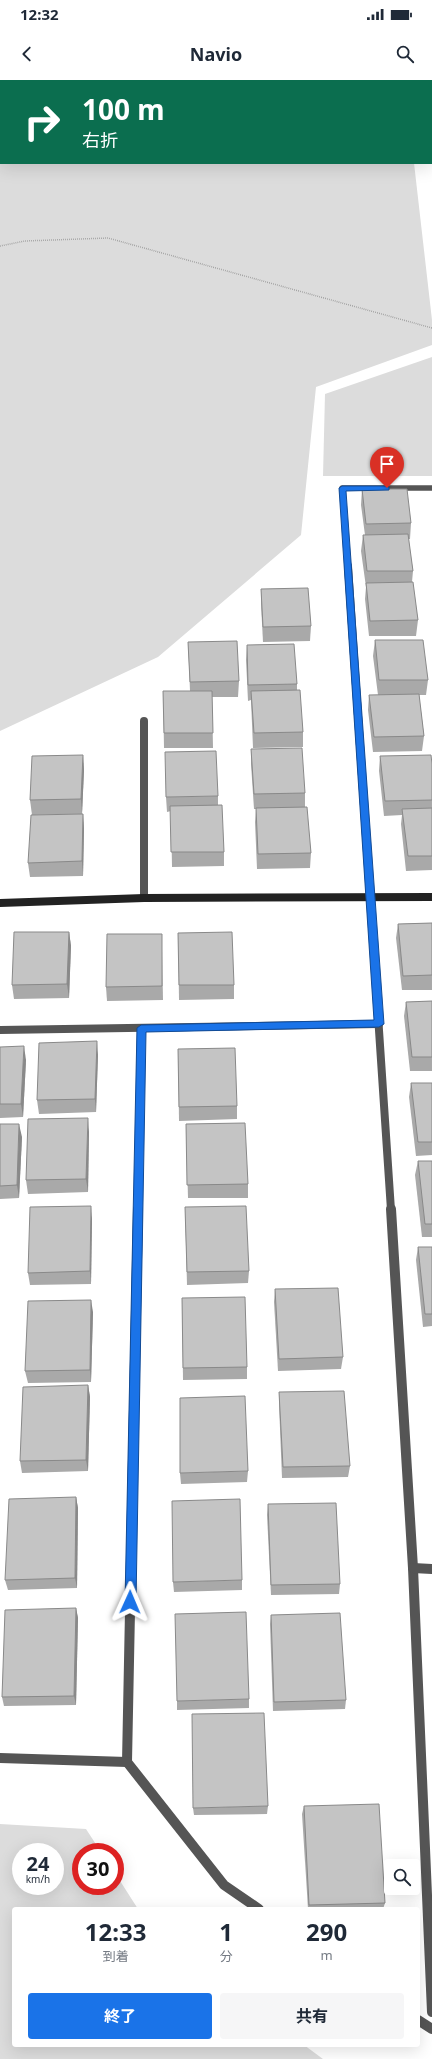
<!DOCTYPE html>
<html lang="ja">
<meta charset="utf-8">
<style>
:root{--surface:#fff;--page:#f6f6f7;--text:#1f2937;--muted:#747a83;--accent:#1a73e8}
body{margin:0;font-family:"Noto Sans","Noto Sans JP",sans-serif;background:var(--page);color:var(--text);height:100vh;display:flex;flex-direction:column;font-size:15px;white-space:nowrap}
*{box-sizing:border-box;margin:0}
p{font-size:13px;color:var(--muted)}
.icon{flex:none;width:22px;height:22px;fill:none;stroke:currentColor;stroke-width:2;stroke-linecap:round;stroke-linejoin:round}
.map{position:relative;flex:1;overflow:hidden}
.drawer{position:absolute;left:12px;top:1827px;width:408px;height:140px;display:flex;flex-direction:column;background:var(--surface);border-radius:4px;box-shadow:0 4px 16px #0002}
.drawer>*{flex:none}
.banner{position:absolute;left:0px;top:0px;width:432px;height:84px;box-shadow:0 4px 16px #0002;background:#0b6e4f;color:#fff;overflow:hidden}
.tools{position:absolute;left:384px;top:1779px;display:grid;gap:8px}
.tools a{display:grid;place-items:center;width:36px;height:36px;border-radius:4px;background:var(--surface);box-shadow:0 4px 16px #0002;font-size:20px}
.speed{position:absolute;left:12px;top:1763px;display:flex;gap:8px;font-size:20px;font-weight:700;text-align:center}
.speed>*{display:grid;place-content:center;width:52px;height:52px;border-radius:50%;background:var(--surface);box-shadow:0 4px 16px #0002;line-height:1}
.speed small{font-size:10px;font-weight:400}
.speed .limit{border:6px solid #d22;background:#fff;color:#111}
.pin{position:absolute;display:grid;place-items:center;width:34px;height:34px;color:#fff;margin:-41px -17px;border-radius:50% 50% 50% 0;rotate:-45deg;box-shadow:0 0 4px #0007}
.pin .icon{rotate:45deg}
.me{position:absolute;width:44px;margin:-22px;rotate:1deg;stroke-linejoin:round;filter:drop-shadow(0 0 3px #0008)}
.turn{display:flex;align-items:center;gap:14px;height:84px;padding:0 16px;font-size:18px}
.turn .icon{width:52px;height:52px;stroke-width:2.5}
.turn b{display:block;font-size:28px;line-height:34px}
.eta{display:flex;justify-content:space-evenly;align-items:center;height:68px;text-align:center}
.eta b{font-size:24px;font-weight:700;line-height:28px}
.button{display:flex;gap:8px;margin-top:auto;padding:8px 16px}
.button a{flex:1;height:46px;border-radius:4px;background:var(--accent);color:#fff;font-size:16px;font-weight:700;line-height:46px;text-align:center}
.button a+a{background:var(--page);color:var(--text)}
.status{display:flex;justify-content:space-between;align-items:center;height:28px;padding:0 20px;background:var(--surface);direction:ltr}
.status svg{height:11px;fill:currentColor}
header{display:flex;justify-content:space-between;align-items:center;height:52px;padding:0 16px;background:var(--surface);font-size:18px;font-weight:700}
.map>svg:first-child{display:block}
.green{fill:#dcdcdc;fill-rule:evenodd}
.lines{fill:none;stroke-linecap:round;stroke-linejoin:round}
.path{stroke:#777;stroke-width:1.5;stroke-dasharray:0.5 1.5;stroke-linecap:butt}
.street-far2{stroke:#555;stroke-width:5.5}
.street-far1{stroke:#555;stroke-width:8}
.street{stroke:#555;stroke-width:10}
.secondary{stroke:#222;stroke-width:8}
.wall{fill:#a9a9a9}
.shaded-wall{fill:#898989}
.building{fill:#c4c4c4;stroke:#898989}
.route{fill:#1a73e8;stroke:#114b97}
</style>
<div class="status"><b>12:32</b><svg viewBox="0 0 49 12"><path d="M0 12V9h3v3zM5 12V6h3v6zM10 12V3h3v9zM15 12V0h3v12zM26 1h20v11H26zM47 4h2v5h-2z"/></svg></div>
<header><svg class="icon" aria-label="back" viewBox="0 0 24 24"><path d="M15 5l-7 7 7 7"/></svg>Navio<svg class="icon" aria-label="search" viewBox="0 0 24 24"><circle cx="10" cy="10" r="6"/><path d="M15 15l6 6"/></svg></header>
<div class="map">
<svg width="432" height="1979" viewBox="0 0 432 1979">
<rect width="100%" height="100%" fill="#fff"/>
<g class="green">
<polygon points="0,0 366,1 1,1 1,83 414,83 432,240 432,265 316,307 301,455 158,577 0,651"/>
<polygon points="432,277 432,396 323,396 325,314"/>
<path d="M0,1744L86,1749L101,1772H81V1806H115V1793L138,1829H14V1965H304L323,1979H0ZM21,1772H55V1806H21Z"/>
</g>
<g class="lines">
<polyline class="path" points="0,166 25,161 108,158 432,248"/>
<polyline class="street-far2" points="348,487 342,408 432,408"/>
<g class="street-far1">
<polyline points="348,486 391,1130"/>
<polyline points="144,641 144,818"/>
<polyline points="0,950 379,944"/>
<polyline points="138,1130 141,948"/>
</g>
<g class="street">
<polyline points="138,1129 127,1682 224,1805 259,1829"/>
<polyline points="391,1129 413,1488 432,1932"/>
<polyline points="413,1488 432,1489"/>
<polyline points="0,1678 127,1682"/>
<polyline points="418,1940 432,1949"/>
</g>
<polyline class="secondary" points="0,823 144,818 432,817"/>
</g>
<g class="wall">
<polygon points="362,409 411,443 410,459 408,459 413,491 412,502 418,540 416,556 369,556 365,519 366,507 361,471 363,455 365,455 361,425"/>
<polygon points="261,509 311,546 310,561 263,562 261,524"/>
<polygon points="375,560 428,600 426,615 419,615 424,656 422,671 373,672 368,630 369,615 378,615 373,576"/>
<polygon points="188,562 239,601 238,617 212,617 213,668 164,668 163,611 190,611"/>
<polygon points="247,565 297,604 297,610 303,652 303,667 253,668 251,620 248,621 246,580"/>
<polygon points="251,669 305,713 305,727 311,773 310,788 257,789 255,742 256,729 254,729 251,684"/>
<polygon points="83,675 84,690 82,734 32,735 30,720"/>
<polygon points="380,676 432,684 432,790 406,791 401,744 402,735 384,736 379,691"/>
<polygon points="218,716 218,725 224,772 224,786 172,787 171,731 167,732 166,717"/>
<polygon points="83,734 84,749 83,796 30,797 28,783"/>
<polygon points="432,843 432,910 402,910 396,858 398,844"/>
<polygon points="69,852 71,866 69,918 14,919 12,905"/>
<polygon points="178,853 234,905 234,919 179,920"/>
<polygon points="162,868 163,920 107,921 106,907"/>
<polygon points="432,921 432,991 410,991 404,936 406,922"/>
<polygon points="0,967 26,980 23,1037 0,1038"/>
<polygon points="178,969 237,1026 237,1039 179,1041"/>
<polygon points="98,975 96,1032 39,1034 37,1020"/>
<polygon points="411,1003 432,1003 432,1075 416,1076 409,1017"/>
<polygon points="0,1044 22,1057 19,1118 0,1119"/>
<polygon points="186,1044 248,1104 248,1118 188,1118"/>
<polygon points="89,1052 88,1112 28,1114 26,1100"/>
<polygon points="418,1081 432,1081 432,1157 422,1157 415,1095"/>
<polygon points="185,1127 249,1191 248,1203 187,1205"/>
<polygon points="92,1139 91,1204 30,1205 28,1193"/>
<polygon points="418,1167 432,1167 432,1246 423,1247 416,1180"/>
<polygon points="275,1209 343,1277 341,1289 278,1291 274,1222"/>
<polygon points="182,1218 247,1287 247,1299 183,1300"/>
<polygon points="93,1232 91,1302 28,1303 25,1291"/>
<polygon points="88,1305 90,1317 88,1391 22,1393 20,1381"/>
<polygon points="279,1312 350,1386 348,1397 282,1398 279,1324"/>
<polygon points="248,1391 247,1402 181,1404 180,1393"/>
<polygon points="76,1417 78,1428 77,1508 8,1510 5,1500"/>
<polygon points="268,1424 340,1504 339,1514 271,1515 267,1435"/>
<polygon points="242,1500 242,1510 174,1512 173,1502"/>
<polygon points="76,1528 78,1538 76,1625 4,1626 2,1617"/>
<polygon points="271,1535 346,1620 345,1629 273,1631 270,1544"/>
<polygon points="249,1619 249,1628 177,1630 177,1621"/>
<polygon points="268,1726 267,1734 194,1735 193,1728"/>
<polygon points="304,1726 385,1823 383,1829 308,1829 302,1734"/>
</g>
<g class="shaded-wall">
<polygon points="83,675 84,690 82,734 81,719"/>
<polygon points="83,734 84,749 83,796 82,781"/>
<polygon points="69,852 71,866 69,918 67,904"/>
<polygon points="97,961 98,975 96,1032 95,1019"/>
<polygon points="24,966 26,980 23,1037 21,1024"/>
<polygon points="88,1038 89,1052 88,1112 86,1099"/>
<polygon points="19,1044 22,1057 19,1118 17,1105"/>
<polygon points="91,1126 92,1139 91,1204 90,1191"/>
<polygon points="91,1220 93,1232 91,1302 90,1290"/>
<polygon points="88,1305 90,1317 88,1391 86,1380"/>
<polygon points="76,1417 78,1428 77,1508 75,1498"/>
<polygon points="76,1528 78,1538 76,1625 74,1616"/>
</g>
<g class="building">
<polygon points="362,409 407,409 411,443 366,444"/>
<polygon points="408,454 413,491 367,491 363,455"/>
<polygon points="413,502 418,540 370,541 366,503"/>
<polygon points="308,508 311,546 263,547 261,509"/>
<polygon points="375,560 423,560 428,600 379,600"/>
<polygon points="237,561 239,601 190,602 188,562"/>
<polygon points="294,564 297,604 248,605 247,565"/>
<polygon points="300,610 303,652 254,653 251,611"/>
<polygon points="163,611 212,611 213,653 164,653"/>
<polygon points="419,614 424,656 374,657 369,615"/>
<polygon points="302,668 305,713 254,714 251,669"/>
<polygon points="216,671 218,716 166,717 165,672"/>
<polygon points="83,675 81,719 30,720 32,676"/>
<polygon points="431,675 432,684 432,720 385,721 380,676"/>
<polygon points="222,725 224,772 171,772 170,726"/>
<polygon points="307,727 311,773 258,774 256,728"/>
<polygon points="432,728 432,776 408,776 402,729"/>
<polygon points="83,734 82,781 28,783 31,735"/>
<polygon points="432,843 432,895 403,896 398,844"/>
<polygon points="14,852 69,852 67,904 12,905"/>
<polygon points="232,852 234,905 179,905 178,853"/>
<polygon points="107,854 162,854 162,906 106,907"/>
<polygon points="432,921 432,977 412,977 406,922"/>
<polygon points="97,961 95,1019 37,1020 39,963"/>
<polygon points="24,966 21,1024 0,1024 0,967"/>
<polygon points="235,968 237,1026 179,1027 178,969"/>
<polygon points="411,1003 432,1003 432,1062 418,1062"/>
<polygon points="88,1038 86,1099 26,1100 28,1039"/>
<polygon points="245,1043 248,1104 187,1105 186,1044"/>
<polygon points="0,1044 19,1044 17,1105 0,1106"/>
<polygon points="418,1081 432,1081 432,1144 425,1144"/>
<polygon points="91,1126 90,1191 28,1193 30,1127"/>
<polygon points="246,1126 249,1191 187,1192 185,1127"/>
<polygon points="418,1167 432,1167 432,1234 425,1234"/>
<polygon points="338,1208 343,1277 279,1279 275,1209"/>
<polygon points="245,1217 247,1287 183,1288 182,1218"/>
<polygon points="91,1220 90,1290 25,1291 28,1221"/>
<polygon points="88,1305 86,1380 20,1381 23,1307"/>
<polygon points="344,1311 350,1386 283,1387 279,1312"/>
<polygon points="245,1316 248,1391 180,1393 180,1318"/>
<polygon points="76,1417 75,1498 5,1500 9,1419"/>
<polygon points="240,1419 242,1500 173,1502 172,1421"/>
<polygon points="336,1423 340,1504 271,1505 268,1424"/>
<polygon points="76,1528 74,1616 2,1617 5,1530"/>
<polygon points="246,1532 249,1619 177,1621 175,1534"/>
<polygon points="340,1533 346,1620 274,1622 271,1535"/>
<polygon points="264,1633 268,1726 193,1728 192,1634"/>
<polygon points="379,1724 385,1823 309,1825 304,1726"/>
</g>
<polygon class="route" points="387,406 389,407 389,410 346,411 384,944 379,947 146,952 136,1522 134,1526 130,1528 126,1526 125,1522 137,948 141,945 374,940 339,408 342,406"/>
</svg>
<div class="tools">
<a><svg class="icon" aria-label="search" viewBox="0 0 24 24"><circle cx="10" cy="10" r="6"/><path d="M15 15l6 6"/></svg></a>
</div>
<div class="speed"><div>24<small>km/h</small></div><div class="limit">30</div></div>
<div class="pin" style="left:387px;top:408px;background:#d93025"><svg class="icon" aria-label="arrive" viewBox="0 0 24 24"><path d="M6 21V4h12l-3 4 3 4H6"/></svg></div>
<svg class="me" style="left:130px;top:1522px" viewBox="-20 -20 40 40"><path d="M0-17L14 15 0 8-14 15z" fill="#1a73e8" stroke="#fff" stroke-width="4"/></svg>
<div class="banner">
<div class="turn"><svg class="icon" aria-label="right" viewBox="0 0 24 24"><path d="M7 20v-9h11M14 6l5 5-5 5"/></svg><div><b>100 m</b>右折</div></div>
</div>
<section class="drawer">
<div class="eta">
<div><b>12:33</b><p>到着</p></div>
<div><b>1</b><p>分</p></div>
<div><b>290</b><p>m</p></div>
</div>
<div class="button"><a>終了</a><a>共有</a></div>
</section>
</div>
